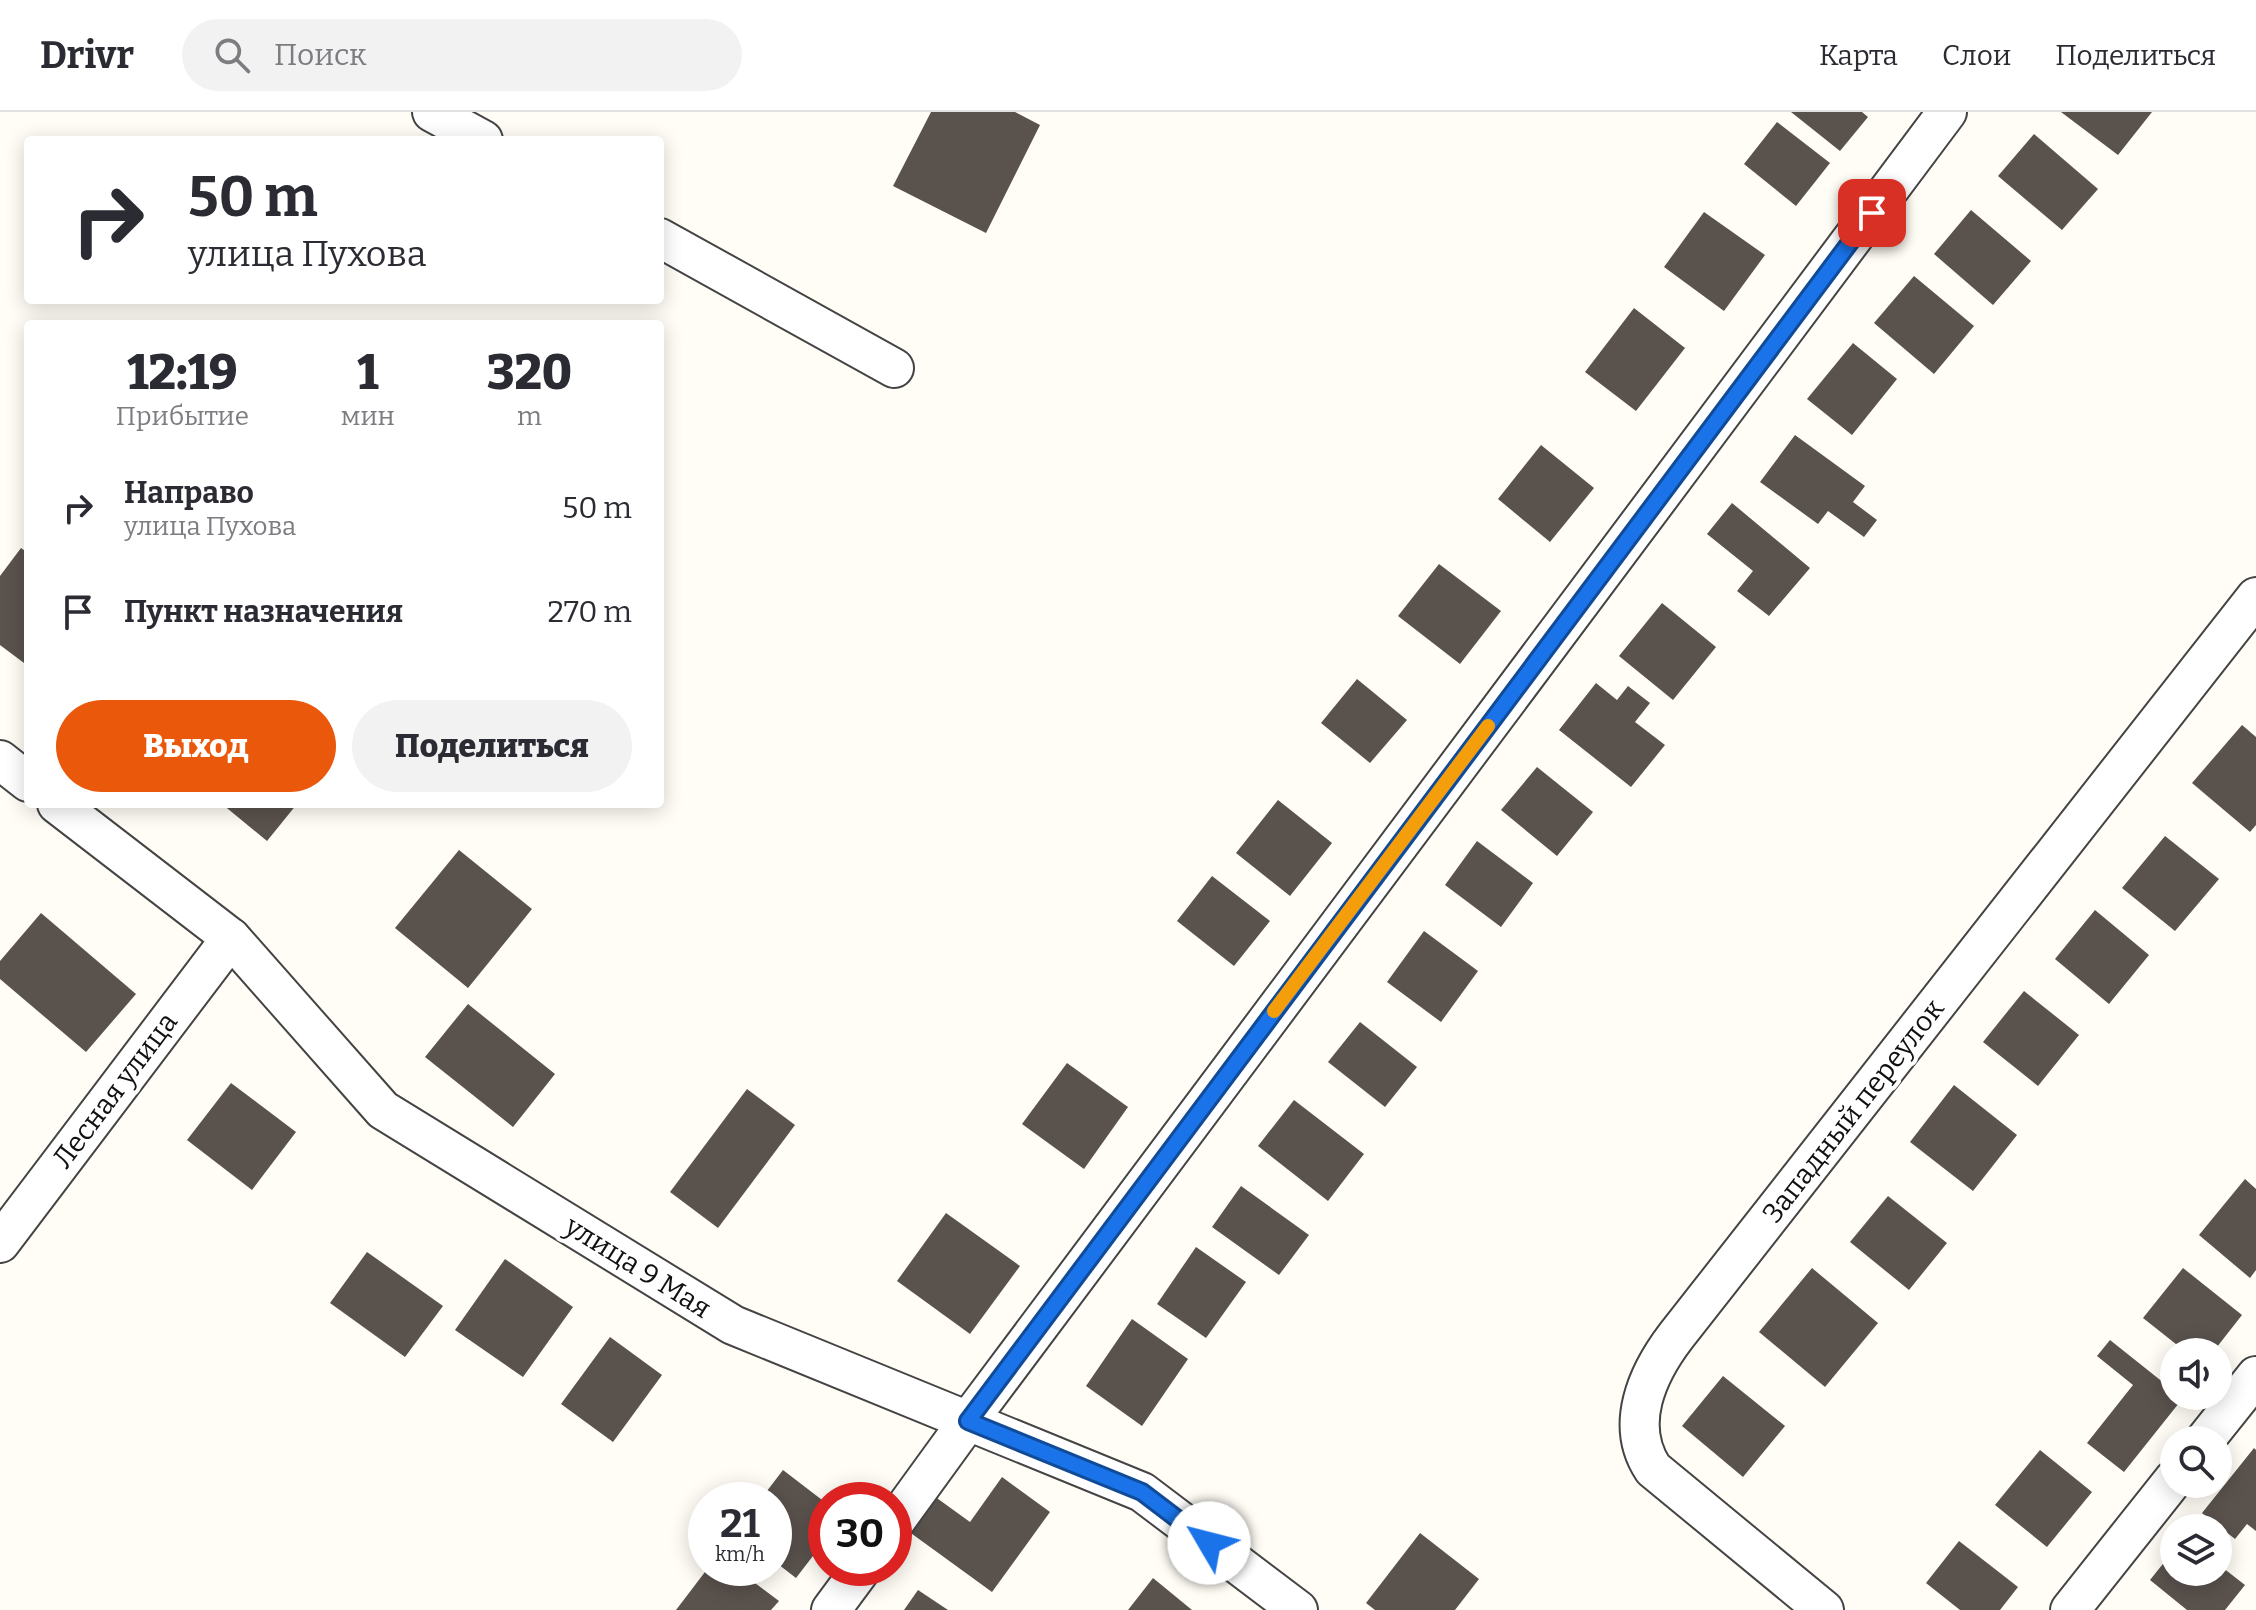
<!DOCTYPE html>
<html lang="ru">
<meta charset="utf-8">
<style>
:root{--surface:#fff;--page:#f2f2f3;--text:#2b2b33;--muted:#7c7c81;--line:#e1e1e2;--accent:#ea580c}
body{margin:0;font-family:Bitter,serif;background:var(--page);color:var(--text);height:100vh;display:flex;flex-direction:column;font-size:30px;white-space:nowrap}
*{box-sizing:border-box;margin:0}
p{font-size:26px;color:var(--muted)}
.icon{flex:none;width:44px;height:44px;fill:none;stroke:currentColor;stroke-width:2;stroke-linecap:round;stroke-linejoin:round}
.map{position:relative;flex:1;overflow:hidden}
.drawer{position:absolute;left:24px;top:208px;width:640px;height:488px;display:flex;flex-direction:column;background:var(--surface);border-radius:8px;box-shadow:0 4px 20px #0003}
.drawer>*{flex:none}
.banner{position:absolute;left:24px;top:24px;width:640px;height:168px;border-radius:8px;box-shadow:0 4px 20px #0003;background:#fff;color:var(--text);overflow:hidden}
.buttons{position:absolute;left:2160px;top:1226px;display:grid;gap:16px}
.buttons a{display:grid;place-items:center;width:72px;height:72px;border-radius:50%;background:var(--surface);box-shadow:0 4px 20px #0003;font-size:40px}
.speed{position:absolute;left:688px;top:1370px;display:flex;gap:16px;font-size:40px;font-weight:700;text-align:center}
.speed>*{display:grid;place-content:center;width:104px;height:104px;border-radius:50%;background:var(--surface);box-shadow:0 4px 20px #0003;line-height:1}
.speed small{font-size:20px;font-weight:400}
.speed .limit{border:12px solid #d22;background:#fff;color:#111}
.pin{position:absolute;display:grid;place-items:center;width:68px;height:68px;color:#fff;margin:-34px;border-radius:16px;box-shadow:0 4px 12px #0006}
.me{position:absolute;width:88px;margin:-44px;rotate:307deg;stroke-linejoin:round;filter:drop-shadow(0 0 6px #0008)}
.turn{display:flex;align-items:center;gap:28px;height:168px;padding:0 32px;font-size:36px}
.turn .icon{width:104px;height:104px;stroke-width:2.5}
.turn b{display:block;font-size:56px;line-height:68px}
.eta{display:flex;justify-content:space-evenly;align-items:center;height:136px;text-align:center}
.eta b{font-size:48px;font-weight:800;line-height:56px}
.action{display:flex;gap:16px;margin-top:auto;padding:16px 32px}
.action a{flex:1;height:92px;border-radius:48px;background:var(--accent);color:#fff;font-size:32px;font-weight:800;line-height:92px;text-align:center}
.action a+a{background:var(--page);color:var(--text)}
ul{padding:0;list-style:none}
li{display:flex;align-items:center;gap:24px;height:104px;padding:0 32px}
li div{flex:1}
li b{display:block;font-size:30px}
li em{font-style:normal}
header{display:flex;align-items:center;gap:48px;box-sizing:border-box;height:112px;padding:0 40px;background:var(--surface);border-bottom:2px solid var(--line)}
header strong{font-size:38px}
nav{display:flex;gap:44px;margin-inline-start:auto;font-size:28px}
.search{width:560px;height:72px;background:var(--page);display:flex;align-items:center;gap:20px;box-sizing:border-box;padding:0 28px;border-radius:44px;color:var(--muted);font-size:30px}
.map>svg:first-child{display:block}
.building{fill:#5a524d}
.lines{fill:none;stroke-linecap:round;stroke-linejoin:round}
.minor-casing{stroke:#444;stroke-width:42}
.minor{stroke:#fff;stroke-width:38}
.route-casing{stroke:#114b97;stroke-width:20}
.route{stroke:#1a73e8;stroke-width:14}
.slow{stroke:#f59e0b;stroke-width:14}
.labels{text-anchor:middle;dominant-baseline:central;stroke-width:8;stroke-linejoin:round;paint-order:stroke}
.street-label{font-size:28px;fill:#111;stroke:#fff}
</style>
<header>
<strong>Drivr</strong>
<div class="search"><svg class="icon" aria-label="search" viewBox="0 0 24 24"><circle cx="10" cy="10" r="6"/><path d="M15 15l6 6"/></svg>Поиск</div>
<nav><a>Карта</a><a>Слои</a><a>Поделиться</a></nav>
</header>
<div class="map">
<svg width="2256" height="1498" viewBox="0 0 2256 1498">
<rect width="100%" height="100%" fill="#fffdf5"/>
<g class="building">
<polygon points="931,0 1015,0 1040,13 986,121 893,74"/>
<polygon points="1791,0 1862,0 1868,5 1840,39"/>
<polygon points="2061,0 2152,0 2118,43"/>
<polygon points="1777,10 1830,51 1796,94 1744,52"/>
<polygon points="2034,22 2098,77 2062,118 1998,64"/>
<polygon points="1971,98 2031,149 1993,193 1934,142"/>
<polygon points="1704,100 1765,143 1724,199 1664,155"/>
<polygon points="1914,164 1974,214 1934,262 1874,211"/>
<polygon points="1634,196 1685,236 1636,299 1585,260"/>
<polygon points="1853,231 1897,267 1852,323 1807,287"/>
<polygon points="1795,323 1865,374 1853,390 1877,408 1864,425 1828,399 1818,412 1760,370"/>
<polygon points="1541,333 1594,376 1550,430 1498,387"/>
<polygon points="1732,391 1810,456 1769,504 1737,479 1753,459 1707,422"/>
<polygon points="21,436 28,441 28,554 0,533 0,464"/>
<polygon points="1439,452 1501,499 1460,552 1398,504"/>
<polygon points="1662,491 1716,535 1673,588 1619,544"/>
<polygon points="1357,567 1407,608 1370,651 1321,611"/>
<polygon points="1596,571 1617,588 1628,574 1650,591 1635,610 1665,633 1631,675 1559,618"/>
<polygon points="2242,613 2256,625 2256,713 2250,720 2192,671"/>
<polygon points="1537,655 1593,700 1557,744 1501,698"/>
<polygon points="1278,688 1332,731 1290,784 1236,741"/>
<polygon points="222,692 297,692 267,729"/>
<polygon points="2165,724 2219,767 2175,819 2122,776"/>
<polygon points="1477,729 1533,771 1501,815 1445,773"/>
<polygon points="459,738 532,797 468,876 395,816"/>
<polygon points="1212,764 1270,809 1234,854 1177,809"/>
<polygon points="2095,798 2149,843 2109,892 2055,847"/>
<polygon points="41,801 136,882 86,940 0,867 0,849"/>
<polygon points="1424,819 1478,859 1441,910 1387,870"/>
<polygon points="2024,879 2079,923 2038,974 1983,930"/>
<polygon points="468,892 555,962 513,1015 425,945"/>
<polygon points="1360,910 1417,955 1385,995 1328,950"/>
<polygon points="1067,951 1128,995 1084,1057 1022,1012"/>
<polygon points="231,971 296,1020 252,1078 187,1028"/>
<polygon points="1954,973 2017,1023 1973,1079 1910,1030"/>
<polygon points="747,977 795,1013 718,1116 670,1080"/>
<polygon points="1294,988 1364,1042 1328,1089 1258,1034"/>
<polygon points="2245,1067 2256,1077 2256,1158 2250,1166 2199,1123"/>
<polygon points="1241,1074 1309,1123 1279,1163 1212,1115"/>
<polygon points="1888,1084 1947,1131 1909,1178 1850,1130"/>
<polygon points="946,1101 1020,1154 970,1222 897,1169"/>
<polygon points="1196,1135 1246,1170 1206,1226 1157,1192"/>
<polygon points="367,1140 443,1194 405,1245 330,1191"/>
<polygon points="505,1147 573,1195 523,1265 455,1218"/>
<polygon points="1812,1156 1878,1211 1825,1275 1759,1220"/>
<polygon points="2183,1156 2242,1203 2213,1240 2186,1240 2143,1206"/>
<polygon points="1132,1207 1188,1247 1142,1314 1086,1274"/>
<polygon points="610,1225 662,1263 613,1330 561,1292"/>
<polygon points="2110,1228 2174,1279 2174,1284 2183,1286 2124,1360 2087,1331 2133,1273 2097,1244"/>
<polygon points="1723,1264 1785,1314 1743,1365 1682,1314"/>
<polygon points="2254,1336 2256,1338 2256,1419 2247,1412 2235,1427 2202,1401"/>
<polygon points="2040,1338 2092,1380 2047,1435 1995,1393"/>
<polygon points="783,1358 826,1391 826,1427 796,1466 774,1449 774,1388 760,1388"/>
<polygon points="1002,1365 1050,1400 992,1480 908,1419 934,1384 970,1410"/>
<polygon points="1420,1421 1479,1467 1455,1498 1375,1498 1366,1491"/>
<polygon points="1959,1429 2018,1475 2000,1498 1960,1498 1926,1471"/>
<polygon points="2174,1438 2174,1460 2218,1460 2218,1452 2245,1473 2225,1498 2187,1498 2150,1468"/>
<polygon points="708,1456 735,1456 779,1489 771,1498 676,1498"/>
<polygon points="1153,1466 1192,1498 1128,1498"/>
<polygon points="918,1478 948,1498 904,1498"/>
</g>
<g class="lines">
<defs>
<g id="minor">
<polyline points="432,0 483,28"/>
<polyline points="660,126 894,256"/>
<polyline points="0,648 28,670"/>
<polyline points="57,692 231,826 383,998 733,1213 1142,1380 1298,1498"/>
<polyline points="0,1131 231,826"/>
<polyline points="2205,1328 2256,1264"/>
<polyline points="894,1411 968,1309 1947,0"/>
<polyline points="831,1498 862,1456"/>
<path d="M1824,1498L1653,1357C1624,1313 1647,1262 1676,1224L2256,485"/>
<polyline points="2070,1498 2174,1367"/>
</g>
</defs>
<use href="#minor" class="minor-casing"/>
<use href="#minor" class="minor"/>
</g>
<g class="lines">
<defs>
<polyline id="route" points="1209,1431 1142,1380 968,1309 1872,101"/>
</defs>
<use href="#route" class="route-casing"/>
<use href="#route" class="route"/>
<polyline class="slow" points="1274,899 1488,614"/>
</g>
<g class="labels">
<g class="street-label">
<text transform="translate(115 978) rotate(-53)">Лесная улица</text>
<text transform="translate(1853 999) rotate(-52)">Западный переулок</text>
<text transform="translate(638 1155) rotate(32)">улица 9 Мая</text>
</g>
</g>
</svg>
<div class="buttons">
<a><svg class="icon" aria-label="sound" viewBox="0 0 24 24"><path d="M4 9h4l5-4v14l-5-4H4zM17 9q2 3 0 6"/></svg></a>
<a><svg class="icon" aria-label="search" viewBox="0 0 24 24"><circle cx="10" cy="10" r="6"/><path d="M15 15l6 6"/></svg></a>
<a><svg class="icon" aria-label="layers" viewBox="0 0 24 24"><path d="M12 4l9 5-9 5-9-5zM3 14l9 5 9-5"/></svg></a>
</div>
<div class="speed"><div>21<small>km/h</small></div><div class="limit">30</div></div>
<div class="pin" style="left:1872px;top:101px;background:#d93025"><svg class="icon" aria-label="arrive" viewBox="0 0 24 24"><path d="M6 21V4h12l-3 4 3 4H6"/></svg></div>
<svg class="me" style="left:1209px;top:1431px" viewBox="-20 -20 40 40"><circle r="19" fill="#fff"/><path d="M0-13L10 11 0 6-10 11z" fill="#1a73e8"/></svg>
<div class="banner">
<div class="turn"><svg class="icon" aria-label="right" viewBox="0 0 24 24"><path d="M7 20v-9h11M14 6l5 5-5 5"/></svg><div><b>50 m</b>улица Пухова</div></div>
</div>
<section class="drawer">
<div class="eta">
<div><b>12:19</b><p>Прибытие</p></div>
<div><b>1</b><p>мин</p></div>
<div><b>320</b><p>m</p></div>
</div>
<ul>
<li><svg class="icon" aria-label="right" viewBox="0 0 24 24"><path d="M7 20v-9h11M14 6l5 5-5 5"/></svg><div><b>Направо</b><p>улица Пухова</p></div><em>50 m</em></li>
<li><svg class="icon" aria-label="arrive" viewBox="0 0 24 24"><path d="M6 21V4h12l-3 4 3 4H6"/></svg><div><b>Пункт назначения</b></div><em>270 m</em></li>
</ul>
<div class="action"><a>Выход</a><a>Поделиться</a></div>
</section>
</div>
